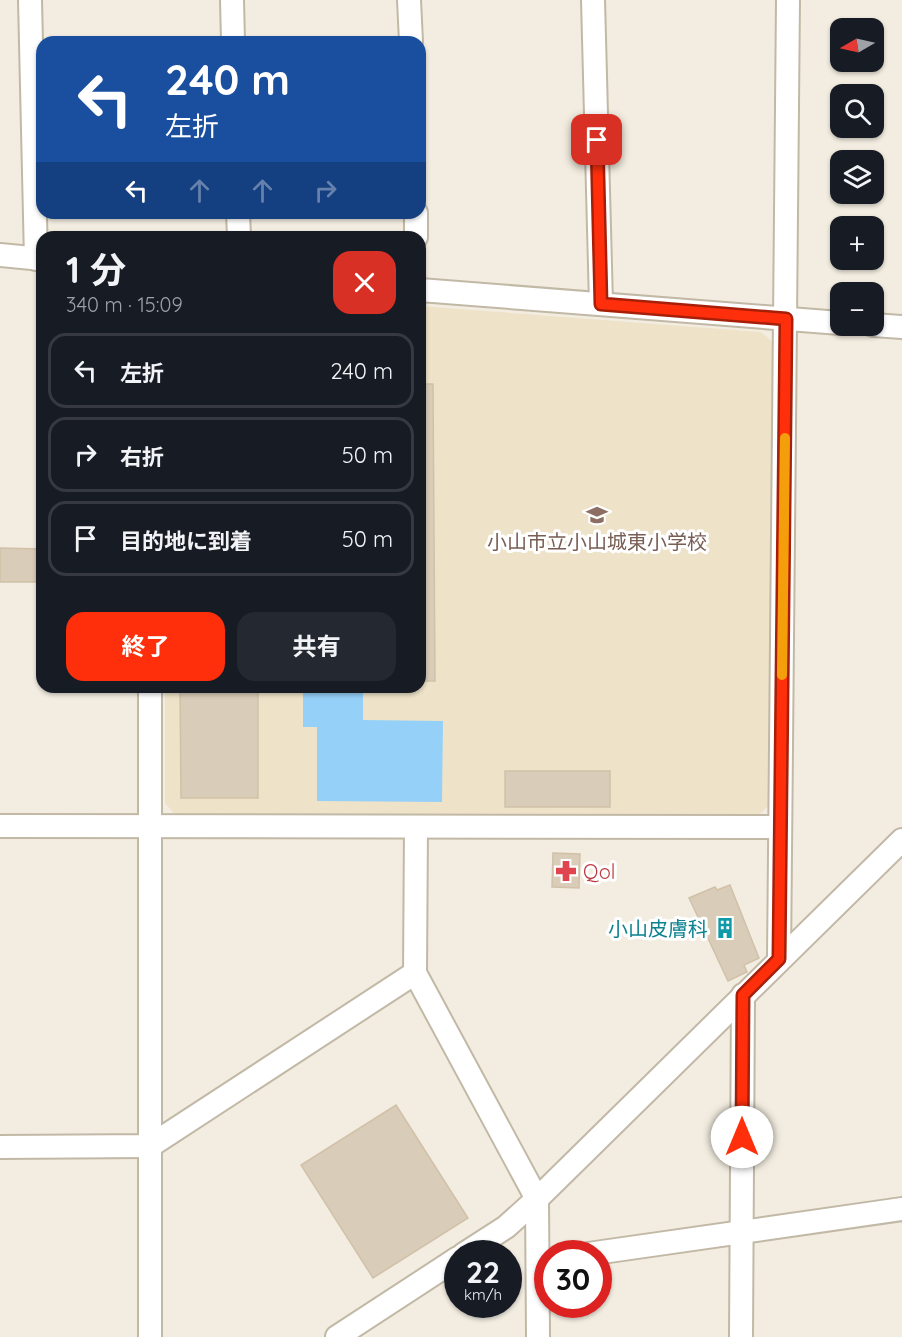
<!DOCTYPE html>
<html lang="ja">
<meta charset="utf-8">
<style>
:root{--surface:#171b24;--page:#242831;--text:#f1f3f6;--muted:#9ea1a6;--line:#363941;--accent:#ff2f0c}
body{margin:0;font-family:Quicksand,"Noto Sans JP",sans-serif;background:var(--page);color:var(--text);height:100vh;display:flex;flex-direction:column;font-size:22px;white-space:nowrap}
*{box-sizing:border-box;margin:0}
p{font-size:20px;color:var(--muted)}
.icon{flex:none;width:33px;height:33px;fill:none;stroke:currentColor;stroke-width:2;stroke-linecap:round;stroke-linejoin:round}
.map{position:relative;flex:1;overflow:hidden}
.details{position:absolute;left:36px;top:231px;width:390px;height:462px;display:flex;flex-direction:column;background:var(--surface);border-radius:18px;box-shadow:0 2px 4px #0004}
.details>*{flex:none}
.banner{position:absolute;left:36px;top:36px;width:390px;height:183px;border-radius:18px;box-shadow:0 2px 4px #0004;background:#1a4fa0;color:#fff;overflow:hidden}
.needle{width:39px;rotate:261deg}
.buttons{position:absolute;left:830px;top:18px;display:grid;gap:12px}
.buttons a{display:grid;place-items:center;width:54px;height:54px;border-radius:12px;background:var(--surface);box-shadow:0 2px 4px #0004;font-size:30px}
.speed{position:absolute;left:444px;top:1240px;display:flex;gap:12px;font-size:30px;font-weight:700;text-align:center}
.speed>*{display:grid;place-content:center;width:78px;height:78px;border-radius:50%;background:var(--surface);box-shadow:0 2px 4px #0004;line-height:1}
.speed small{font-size:15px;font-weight:400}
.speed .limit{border:9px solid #d22;background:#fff;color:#111}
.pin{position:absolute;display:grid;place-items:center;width:51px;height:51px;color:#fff;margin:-26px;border-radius:12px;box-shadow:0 3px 9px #0006}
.me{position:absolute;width:66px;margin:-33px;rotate:0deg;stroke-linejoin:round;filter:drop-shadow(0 0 4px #0008)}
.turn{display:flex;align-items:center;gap:21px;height:126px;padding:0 30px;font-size:27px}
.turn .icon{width:78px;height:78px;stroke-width:2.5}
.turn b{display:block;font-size:42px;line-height:51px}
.lanes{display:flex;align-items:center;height:57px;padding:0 30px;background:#0003;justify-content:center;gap:30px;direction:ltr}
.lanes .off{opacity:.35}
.round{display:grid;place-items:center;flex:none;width:63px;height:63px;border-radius:18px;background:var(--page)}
.overview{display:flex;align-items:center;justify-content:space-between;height:102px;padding:0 30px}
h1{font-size:36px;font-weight:700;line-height:45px}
.cta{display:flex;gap:12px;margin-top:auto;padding:12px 30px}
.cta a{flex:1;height:69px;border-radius:18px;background:var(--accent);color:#fff;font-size:24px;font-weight:700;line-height:69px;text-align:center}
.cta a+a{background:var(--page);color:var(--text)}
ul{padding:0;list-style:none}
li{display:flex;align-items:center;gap:18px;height:75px;margin:0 12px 9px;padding:0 18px;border:3px solid var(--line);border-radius:18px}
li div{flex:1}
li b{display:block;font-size:22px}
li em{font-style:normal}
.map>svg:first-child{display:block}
.education{fill:#eee3c9}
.water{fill:#95d0f8}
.building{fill:#d9ccb8;stroke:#d1c1a8;stroke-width:1.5}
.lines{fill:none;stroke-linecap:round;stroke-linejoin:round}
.minor-casing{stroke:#c2b8a6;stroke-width:26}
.minor{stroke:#fff;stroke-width:22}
.route-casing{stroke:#a61f08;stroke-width:15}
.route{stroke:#ff2f0c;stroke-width:10}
.slow{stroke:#f59e0b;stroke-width:10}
.labels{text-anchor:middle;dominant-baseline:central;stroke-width:6;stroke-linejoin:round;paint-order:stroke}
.education-label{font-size:20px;fill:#785e54;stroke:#fff}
.health-label{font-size:20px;fill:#be3a42;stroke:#fff;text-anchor:start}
.culture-label{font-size:20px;fill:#0d838f;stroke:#fff;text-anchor:end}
</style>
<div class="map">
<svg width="902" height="1337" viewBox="0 0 902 1337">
<rect width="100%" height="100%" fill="#f3ede1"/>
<polygon class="education" points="420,306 761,332 775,344 770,804 757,817 176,816 165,803 165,687 420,687"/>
<polygon class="water" points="303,690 363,690 363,720 443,721 442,802 317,801 317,727 303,727"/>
<g class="building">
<polygon points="420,384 433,384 435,681 420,681"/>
<polygon points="0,548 42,549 42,582 0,582"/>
<polygon points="180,687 279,687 279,691 258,691 258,798 181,798"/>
<rect x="505" y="771" width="105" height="36"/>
<polygon points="553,853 580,854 579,888 552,887"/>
<polygon points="730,885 759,958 744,965 747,972 728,981 689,898 715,887 717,890"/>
<polygon points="396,1105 468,1218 373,1278 301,1165"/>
</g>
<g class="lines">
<defs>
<g id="minor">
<polyline points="30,0 36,259"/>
<polyline points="232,0 233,42"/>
<polyline points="409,0 411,42"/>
<polyline points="593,0 601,304"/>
<polyline points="238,213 239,237"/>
<polyline points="416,213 416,237"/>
<polyline points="0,255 42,259"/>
<polyline points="420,290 840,323"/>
<polyline points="873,325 902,327"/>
<polyline points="0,826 780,827"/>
<polyline points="416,827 415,973 537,1199 538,1337"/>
<polyline points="779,959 788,0"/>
<polyline points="0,1147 150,1146 415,973"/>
<polyline points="464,1254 506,1227 537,1199 902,840"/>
<polyline points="588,1254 902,1209"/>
<polyline points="150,1337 150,687"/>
<polyline points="337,1337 458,1258"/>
<polyline points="741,1337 743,995"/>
</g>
</defs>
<use href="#minor" class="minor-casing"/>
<use href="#minor" class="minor"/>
</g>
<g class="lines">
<defs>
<polyline id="route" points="597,140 601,304 786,319 779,959 743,995 742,1137"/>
</defs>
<use href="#route" class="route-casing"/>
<use href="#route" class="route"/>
<polyline class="slow" points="782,675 785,438"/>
</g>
<defs>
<symbol id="school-bare" viewBox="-9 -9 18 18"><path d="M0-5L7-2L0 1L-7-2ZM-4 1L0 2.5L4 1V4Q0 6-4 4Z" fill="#8d6e63" stroke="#fff" stroke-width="2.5" paint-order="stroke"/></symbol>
<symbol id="pharmacy-bare" viewBox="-9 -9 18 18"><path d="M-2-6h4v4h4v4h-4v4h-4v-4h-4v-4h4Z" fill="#e0444e" stroke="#fff" stroke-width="2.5" paint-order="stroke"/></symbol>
<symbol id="building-bare" viewBox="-9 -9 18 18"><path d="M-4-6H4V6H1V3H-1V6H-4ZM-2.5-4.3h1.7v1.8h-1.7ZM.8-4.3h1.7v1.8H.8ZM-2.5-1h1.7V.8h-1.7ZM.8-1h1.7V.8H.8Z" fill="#0f9aa8" stroke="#fff" stroke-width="2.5" paint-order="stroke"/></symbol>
</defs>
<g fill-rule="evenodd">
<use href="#school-bare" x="582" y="500" width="30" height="30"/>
<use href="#pharmacy-bare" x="551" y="856" width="30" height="30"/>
<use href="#building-bare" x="710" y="913" width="30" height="30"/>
</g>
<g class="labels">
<g class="education-label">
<text x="597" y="541">小山市立小山城東小学校</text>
</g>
<g class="health-label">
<text x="583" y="871">Qol</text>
</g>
<g class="culture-label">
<text x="708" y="928">小山皮膚科</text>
</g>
</g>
</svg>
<div class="buttons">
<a><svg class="needle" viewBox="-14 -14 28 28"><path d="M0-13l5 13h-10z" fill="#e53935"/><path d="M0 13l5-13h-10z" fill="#9ea1a6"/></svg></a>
<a><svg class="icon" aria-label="search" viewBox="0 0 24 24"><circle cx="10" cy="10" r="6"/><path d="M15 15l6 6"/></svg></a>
<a><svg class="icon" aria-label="layers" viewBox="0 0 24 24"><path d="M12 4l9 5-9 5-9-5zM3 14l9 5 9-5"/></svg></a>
<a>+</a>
<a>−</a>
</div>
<div class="speed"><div>22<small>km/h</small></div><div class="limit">30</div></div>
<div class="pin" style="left:597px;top:140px;background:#d93025"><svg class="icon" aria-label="arrive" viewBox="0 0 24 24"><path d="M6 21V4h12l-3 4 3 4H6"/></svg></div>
<svg class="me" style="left:742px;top:1137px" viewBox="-20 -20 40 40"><circle r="19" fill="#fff"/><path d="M0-13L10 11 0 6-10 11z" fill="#ff2f0c"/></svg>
<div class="banner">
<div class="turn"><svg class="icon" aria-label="left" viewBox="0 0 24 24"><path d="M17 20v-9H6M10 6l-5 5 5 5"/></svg><div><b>240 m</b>左折</div></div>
<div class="lanes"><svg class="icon" aria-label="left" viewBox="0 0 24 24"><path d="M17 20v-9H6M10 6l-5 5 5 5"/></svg><svg class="icon off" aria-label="ahead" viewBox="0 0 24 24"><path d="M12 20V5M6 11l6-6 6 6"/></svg><svg class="icon off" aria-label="ahead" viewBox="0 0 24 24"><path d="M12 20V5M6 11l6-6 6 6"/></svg><svg class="icon off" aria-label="right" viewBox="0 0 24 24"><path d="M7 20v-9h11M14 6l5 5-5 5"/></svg></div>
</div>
<section class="details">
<div class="overview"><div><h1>1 分</h1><p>340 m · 15:09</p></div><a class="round" style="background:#d93025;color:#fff"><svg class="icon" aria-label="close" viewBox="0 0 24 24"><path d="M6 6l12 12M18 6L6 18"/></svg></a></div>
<ul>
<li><svg class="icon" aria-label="left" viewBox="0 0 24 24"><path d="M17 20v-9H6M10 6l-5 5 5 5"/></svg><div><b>左折</b></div><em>240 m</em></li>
<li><svg class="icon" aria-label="right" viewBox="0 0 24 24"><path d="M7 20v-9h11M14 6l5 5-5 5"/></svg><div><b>右折</b></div><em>50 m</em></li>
<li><svg class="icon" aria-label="arrive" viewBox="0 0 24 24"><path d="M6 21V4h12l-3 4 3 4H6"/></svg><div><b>目的地に到着</b></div><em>50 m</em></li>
</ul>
<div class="cta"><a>終了</a><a>共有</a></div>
</section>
</div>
